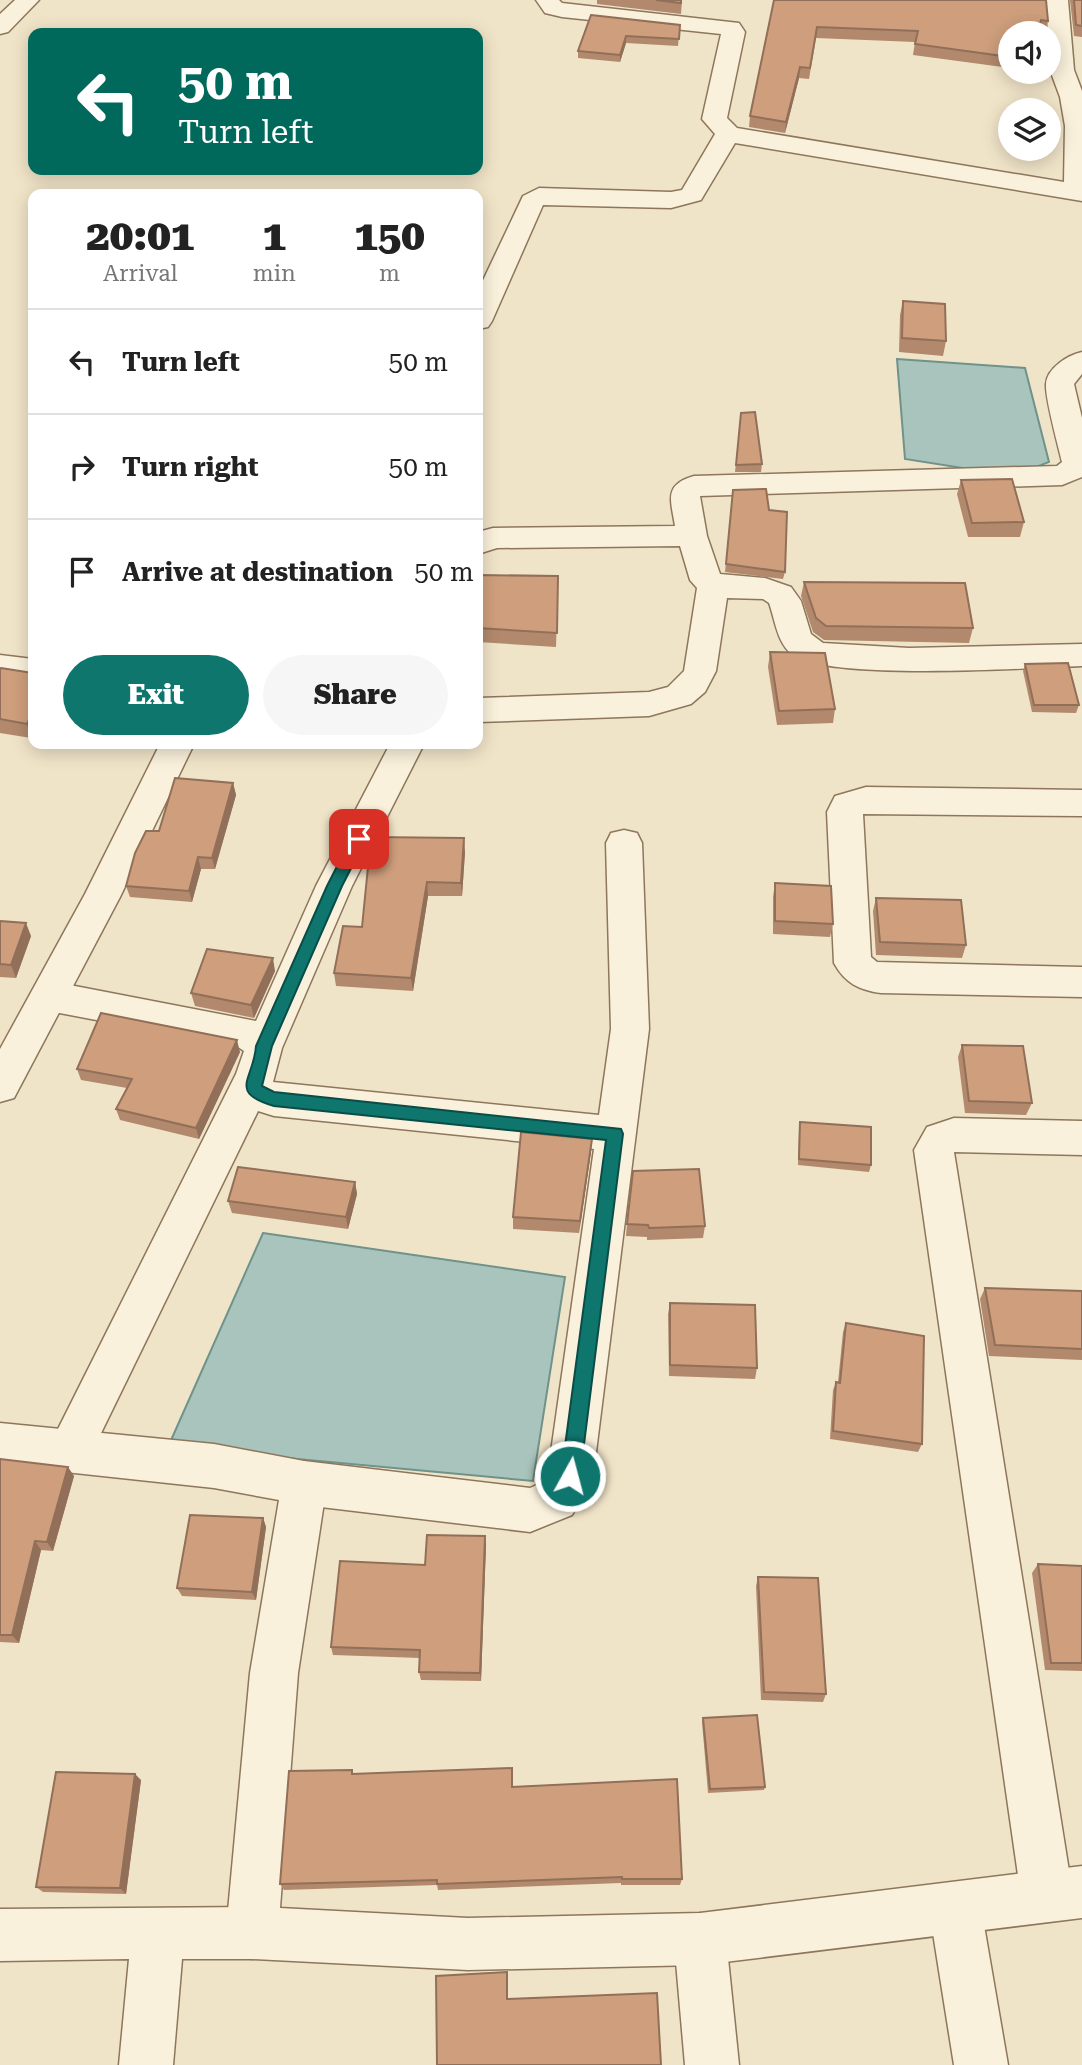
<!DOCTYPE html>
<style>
:root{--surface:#fff;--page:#f6f6f6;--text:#222;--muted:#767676;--line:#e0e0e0;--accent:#0f766e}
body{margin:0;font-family:"Roboto Serif",serif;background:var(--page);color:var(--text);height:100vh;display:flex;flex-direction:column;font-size:26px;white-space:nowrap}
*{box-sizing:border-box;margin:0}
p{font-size:23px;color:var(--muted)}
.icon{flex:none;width:38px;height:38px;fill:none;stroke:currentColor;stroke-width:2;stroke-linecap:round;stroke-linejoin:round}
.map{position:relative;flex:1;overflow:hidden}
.side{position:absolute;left:28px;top:189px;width:455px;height:560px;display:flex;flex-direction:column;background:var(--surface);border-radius:14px;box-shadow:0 4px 18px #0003}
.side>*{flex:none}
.hud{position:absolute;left:28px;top:28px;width:455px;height:147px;border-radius:14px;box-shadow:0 4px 18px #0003;background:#00695c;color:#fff;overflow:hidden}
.controls{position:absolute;left:998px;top:21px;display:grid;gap:14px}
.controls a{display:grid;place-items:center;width:63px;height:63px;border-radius:50%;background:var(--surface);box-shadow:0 4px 18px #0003;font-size:35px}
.pin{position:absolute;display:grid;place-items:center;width:60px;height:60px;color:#fff;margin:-30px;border-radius:14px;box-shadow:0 4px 10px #0006}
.me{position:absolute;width:77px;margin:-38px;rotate:7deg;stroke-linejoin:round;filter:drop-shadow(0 0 5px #0008)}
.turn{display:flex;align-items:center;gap:24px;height:147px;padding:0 35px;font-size:32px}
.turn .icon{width:91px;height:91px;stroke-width:2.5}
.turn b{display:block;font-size:49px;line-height:60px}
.eta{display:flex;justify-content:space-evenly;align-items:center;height:119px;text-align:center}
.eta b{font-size:42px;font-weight:800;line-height:49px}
.button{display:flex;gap:14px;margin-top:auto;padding:14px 35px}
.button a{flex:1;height:80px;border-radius:42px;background:var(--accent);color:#fff;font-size:28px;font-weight:800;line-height:80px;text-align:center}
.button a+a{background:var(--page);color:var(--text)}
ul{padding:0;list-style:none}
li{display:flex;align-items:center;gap:21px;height:105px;padding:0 35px;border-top:2px solid var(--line)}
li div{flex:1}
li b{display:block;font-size:26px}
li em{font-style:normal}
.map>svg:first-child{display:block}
.water{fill:#a9c4bc;stroke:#6f938a;stroke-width:2}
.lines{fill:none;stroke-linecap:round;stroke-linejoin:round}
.minor-casing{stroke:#8d765c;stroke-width:3}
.tertiary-casing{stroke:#8d765c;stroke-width:3}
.minor{fill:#faf1dc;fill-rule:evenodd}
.tertiary{fill:#faf1dc;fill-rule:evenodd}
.wall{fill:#b2896c}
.shaded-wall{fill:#916f58}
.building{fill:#cf9f7d;stroke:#916f58;stroke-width:2}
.route{fill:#0f766e;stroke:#0a4d48;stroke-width:2}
</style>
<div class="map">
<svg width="1082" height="2065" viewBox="0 0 1082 2065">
<rect width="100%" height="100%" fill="#f0e4c8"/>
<g class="water">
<polygon points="897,359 1025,368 1049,462 1013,476 905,459"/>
<polygon points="263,1233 565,1277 533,1481 168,1447"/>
</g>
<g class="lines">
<defs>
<g id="minor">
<polygon points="15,0 39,0 8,32 0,34 0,14"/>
<polygon points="536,0 559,0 562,3 739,23 745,32 727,118 737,128 1064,182 1065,126 1060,97 1050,70 1046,0 1068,0 1074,70 1082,91 1082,201 735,143 701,200 671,208 543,205 492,321 488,327 478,329 478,291 523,196 539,188 671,192 682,190 715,134 702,119 721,34 562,17 545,13"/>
<path d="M1082,352V374L1074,384L1082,418V477L1062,485L700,496L707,536L720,574L765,578L791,587L801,601L811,634L823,643L909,648L1082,644V666C1029,668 830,681 793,655C777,644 775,619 769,603L763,599L727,598L716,671L705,692L691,704L649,716L478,722V698L649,692L668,687L684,671L697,588L690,580L680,546L497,548L478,554V532L493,528L675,526C671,500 663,485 694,476L1057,466L1062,462C1058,445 1045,398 1046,384C1047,368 1068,355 1082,352Z"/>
<polygon points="390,744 424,744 352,886 282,1048 273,1082 599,1115 611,1029 606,843 611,833 624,830 637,833 642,843 649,1029 593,1476 572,1515 530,1532 304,1505 288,1498 281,1483 288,1468 304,1461 530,1488 539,1484 548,1473 594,1149 274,1116 258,1111 85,1466 69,1472 53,1466 47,1451 236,1074 244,1051 238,1047 49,1011 36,1007 30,996 36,985 49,981 256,1021 316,886"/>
<path d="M866,787L1082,790V816L863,814L871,957L877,962L1082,967V997L881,993C859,990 845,983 834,963L827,812L835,796Z"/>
<polygon points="954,1118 1082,1121 1082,1155 954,1152 1073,1896 1065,1914 1047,1922 1029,1914 1021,1896 914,1150 927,1127"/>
<polygon points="955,1882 973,1890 981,1908 1008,2065 954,2065 929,1908 937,1890"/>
<polygon points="252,1907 270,1915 278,1933 270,1951 252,1959 182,1959 173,2065 119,2065 129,1959 0,1961 0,1909"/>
<polygon points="700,1913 718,1921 726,1939 739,2065 685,2065 674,1939 682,1921"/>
</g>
<g id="tertiary">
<polygon points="0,655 33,659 33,683 0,679"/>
<polygon points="160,744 194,744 120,897 14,1098 0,1102 0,1049 85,894"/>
<polygon points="0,1423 214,1444 304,1461 320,1468 327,1483 298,1673 280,1908 468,1918 700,1913 1082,1866 1082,1918 700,1965 468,1970 252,1959 234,1951 226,1933 250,1673 279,1500 214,1488 0,1465"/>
</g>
</defs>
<use href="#minor" class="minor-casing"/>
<use href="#tertiary" class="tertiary-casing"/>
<use href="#minor" class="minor"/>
<use href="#tertiary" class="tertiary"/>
</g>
<g class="wall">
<polygon points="597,0 682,0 681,14 597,4"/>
<polygon points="774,0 1048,21 1045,32 1039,31 1010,33 1010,68 913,55 915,42 816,38 809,79 799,78 785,133 749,127 750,116"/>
<polygon points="1070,0 1082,0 1082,37 1074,36"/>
<polygon points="591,15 680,25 678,46 626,43 620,62 578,58 578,51"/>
<polygon points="903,301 946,341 943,356 899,352 900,315"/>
<polygon points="741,413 762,464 761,472 735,472"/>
<polygon points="961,480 1024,522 1020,537 968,537 957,494"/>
<polygon points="733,490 769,510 785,572 783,579 725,572"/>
<polygon points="478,575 558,576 556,647 478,642"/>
<polygon points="804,582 973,628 969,643 824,640 813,632 801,596"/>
<polygon points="770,652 835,709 833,723 777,725 768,667"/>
<polygon points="1025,664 1079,705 1076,713 1032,712 1023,671"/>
<polygon points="0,670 33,673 31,738 0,733"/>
<polygon points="233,783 236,795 215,869 201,869 192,902 130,897 126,886 159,831"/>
<polygon points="465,852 462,896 428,896 413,991 336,986 334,973 362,927"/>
<polygon points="775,883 833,924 830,937 773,934 773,897"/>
<polygon points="876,898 966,945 962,958 876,955 873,911"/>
<polygon points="0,921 31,936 16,978 0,977"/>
<polygon points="275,971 254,1018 195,1006 191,993"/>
<polygon points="962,1045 1032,1103 1026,1115 965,1113 958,1057"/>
<polygon points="240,1052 199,1139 120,1120 116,1109 127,1088 81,1080 77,1069"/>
<polygon points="800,1122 871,1165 869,1172 798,1165 799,1128"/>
<polygon points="591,1151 579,1233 513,1229 513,1217"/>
<polygon points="355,1182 357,1194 348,1229 232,1213 228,1201"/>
<polygon points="627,1224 705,1226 703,1238 647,1240 647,1237 626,1236"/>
<polygon points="985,1288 1082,1291 1082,1360 989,1356 980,1299"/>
<polygon points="670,1303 757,1368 755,1379 669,1376 668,1314"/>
<polygon points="846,1323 922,1444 918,1452 830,1439 833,1390 836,1382 838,1382 843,1332"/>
<polygon points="0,1459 74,1476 53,1551 41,1550 19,1643 0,1642"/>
<polygon points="263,1518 266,1527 256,1600 182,1596 177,1588"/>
<polygon points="485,1536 486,1545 481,1681 421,1680 419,1672 420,1658 333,1655 331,1647 425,1565"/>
<polygon points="1038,1564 1082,1566 1082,1671 1045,1670 1032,1573"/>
<polygon points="758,1577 826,1694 823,1702 761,1700 756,1586"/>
<polygon points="703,1718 765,1787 764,1790 708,1793 702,1722"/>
<polygon points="354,1774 512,1787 682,1879 680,1885 621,1885 621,1883 438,1890 437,1885 284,1890 280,1884"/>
<polygon points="141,1780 126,1894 43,1892 36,1887"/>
</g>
<g class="shaded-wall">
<polygon points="626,36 626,43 620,62 620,55"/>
<polygon points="800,67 799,78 785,133 786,122"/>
<polygon points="33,712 33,734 31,738 27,724"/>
<polygon points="233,783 236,795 215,869 212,858"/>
<polygon points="464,838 465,852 462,896 461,883"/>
<polygon points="198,857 201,869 192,902 189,891"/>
<polygon points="427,882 428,896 413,991 411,978"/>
<polygon points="26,923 31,936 16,978 11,965"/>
<polygon points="273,958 275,971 254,1018 251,1005"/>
<polygon points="237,1040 240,1052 199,1139 196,1128"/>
<polygon points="592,1139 591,1151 579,1233 580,1221"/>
<polygon points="355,1182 357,1194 348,1229 346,1217"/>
<polygon points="68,1467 74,1476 53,1551 47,1542"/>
<polygon points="263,1518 266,1527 256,1600 252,1592"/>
<polygon points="485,1536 486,1545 481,1681 480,1673"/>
<polygon points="35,1541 41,1550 19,1643 12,1635"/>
<polygon points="135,1774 141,1780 126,1894 120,1888"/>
</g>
<g class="building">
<polygon points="656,0 681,0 681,3"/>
<polygon points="774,0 1046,0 1048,21 1041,20 1038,33 1010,33 1010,57 915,44 918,31 817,27 810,68 800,67 786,122 750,116"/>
<polygon points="1074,0 1082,0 1082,26 1076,25"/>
<polygon points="591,15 680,25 679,39 626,36 620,55 578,51"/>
<polygon points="903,301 945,304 946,341 902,338"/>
<polygon points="755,412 762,464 736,465 741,413"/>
<polygon points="1012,479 1024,522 972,523 961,480"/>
<polygon points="766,489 769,510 787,512 785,572 726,564 733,490"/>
<polygon points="478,575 558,576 557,633 478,628"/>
<polygon points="804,582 965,583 973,628 826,626 816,618"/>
<polygon points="770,652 825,653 835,709 779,711"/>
<polygon points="1068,663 1079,705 1034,705 1025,664"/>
<polygon points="1,668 33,673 33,712 27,724 0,719 0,670"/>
<polygon points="175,778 233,783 212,858 198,857 189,891 126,886 135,853 146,831 159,831"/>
<polygon points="371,837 464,838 461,883 427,882 411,978 334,973 343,926 362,927"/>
<polygon points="775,883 831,886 833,924 775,921"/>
<polygon points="876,898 961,900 966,945 880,942"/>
<polygon points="0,921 26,923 11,965 0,964"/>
<polygon points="207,949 273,958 251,1005 191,993"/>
<polygon points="101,1013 237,1040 196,1128 116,1109 132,1079 77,1069"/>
<polygon points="962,1045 1023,1046 1032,1103 969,1101"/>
<polygon points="800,1122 871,1127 871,1165 799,1159"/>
<polygon points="521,1132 592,1139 580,1221 513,1217"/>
<polygon points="238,1167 355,1182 346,1217 228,1201"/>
<polygon points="699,1169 705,1226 649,1228 648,1225 627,1224 633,1171"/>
<polygon points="985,1288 1082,1291 1082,1349 995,1345"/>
<polygon points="670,1303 755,1305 757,1368 670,1365"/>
<polygon points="846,1323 924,1336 922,1444 833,1431 836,1382 840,1383"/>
<polygon points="0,1459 68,1467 47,1542 35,1541 12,1635 0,1635"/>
<polygon points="190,1515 263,1518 252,1592 177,1588"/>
<polygon points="427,1535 485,1536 480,1673 419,1672 420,1650 331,1647 340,1561 425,1565"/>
<polygon points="1038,1564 1082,1566 1082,1663 1051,1663"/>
<polygon points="758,1577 818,1578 826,1694 764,1692"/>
<polygon points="757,1715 765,1787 710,1789 703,1718"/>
<polygon points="512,1768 512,1787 677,1779 682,1879 622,1879 622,1877 437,1884 437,1880 280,1884 289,1771 352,1770 352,1774"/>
<polygon points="56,1772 135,1774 120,1888 36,1887"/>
<polygon points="507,1972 507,1999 657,1993 661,2065 437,2065 436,1976"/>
</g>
<path class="route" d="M359,833L366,839L342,886L272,1046L262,1086L274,1092L621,1129L623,1134L580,1476L577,1482L570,1485L564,1482L561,1476L606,1140L274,1106C227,1092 254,1079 256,1046L327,886L353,835Z"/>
</svg>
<div class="controls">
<a><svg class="icon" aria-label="sound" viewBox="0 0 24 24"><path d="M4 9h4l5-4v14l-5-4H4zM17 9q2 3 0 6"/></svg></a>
<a><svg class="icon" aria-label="layers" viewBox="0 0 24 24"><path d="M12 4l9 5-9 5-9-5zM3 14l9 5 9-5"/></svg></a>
</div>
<div class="pin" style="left:359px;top:839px;background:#d93025"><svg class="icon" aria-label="arrive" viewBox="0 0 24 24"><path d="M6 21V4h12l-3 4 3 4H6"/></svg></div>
<svg class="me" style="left:570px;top:1476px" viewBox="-20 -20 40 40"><circle r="17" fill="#0f766e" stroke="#fff" stroke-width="3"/><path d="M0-11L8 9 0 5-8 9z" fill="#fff"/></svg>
<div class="hud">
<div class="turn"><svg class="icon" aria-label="left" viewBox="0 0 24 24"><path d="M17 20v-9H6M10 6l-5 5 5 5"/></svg><div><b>50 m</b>Turn left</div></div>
</div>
<section class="side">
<div class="eta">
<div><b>20:01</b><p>Arrival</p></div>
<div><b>1</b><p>min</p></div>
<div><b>150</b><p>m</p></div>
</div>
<ul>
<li><svg class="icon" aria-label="left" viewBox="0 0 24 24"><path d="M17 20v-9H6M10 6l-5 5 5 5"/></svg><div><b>Turn left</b></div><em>50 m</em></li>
<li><svg class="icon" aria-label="right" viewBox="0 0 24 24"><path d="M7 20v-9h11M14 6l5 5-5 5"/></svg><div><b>Turn right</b></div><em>50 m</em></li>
<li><svg class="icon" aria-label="arrive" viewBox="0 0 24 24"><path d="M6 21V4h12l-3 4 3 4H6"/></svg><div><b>Arrive at destination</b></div><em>50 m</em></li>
</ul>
<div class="button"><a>Exit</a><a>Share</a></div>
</section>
</div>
